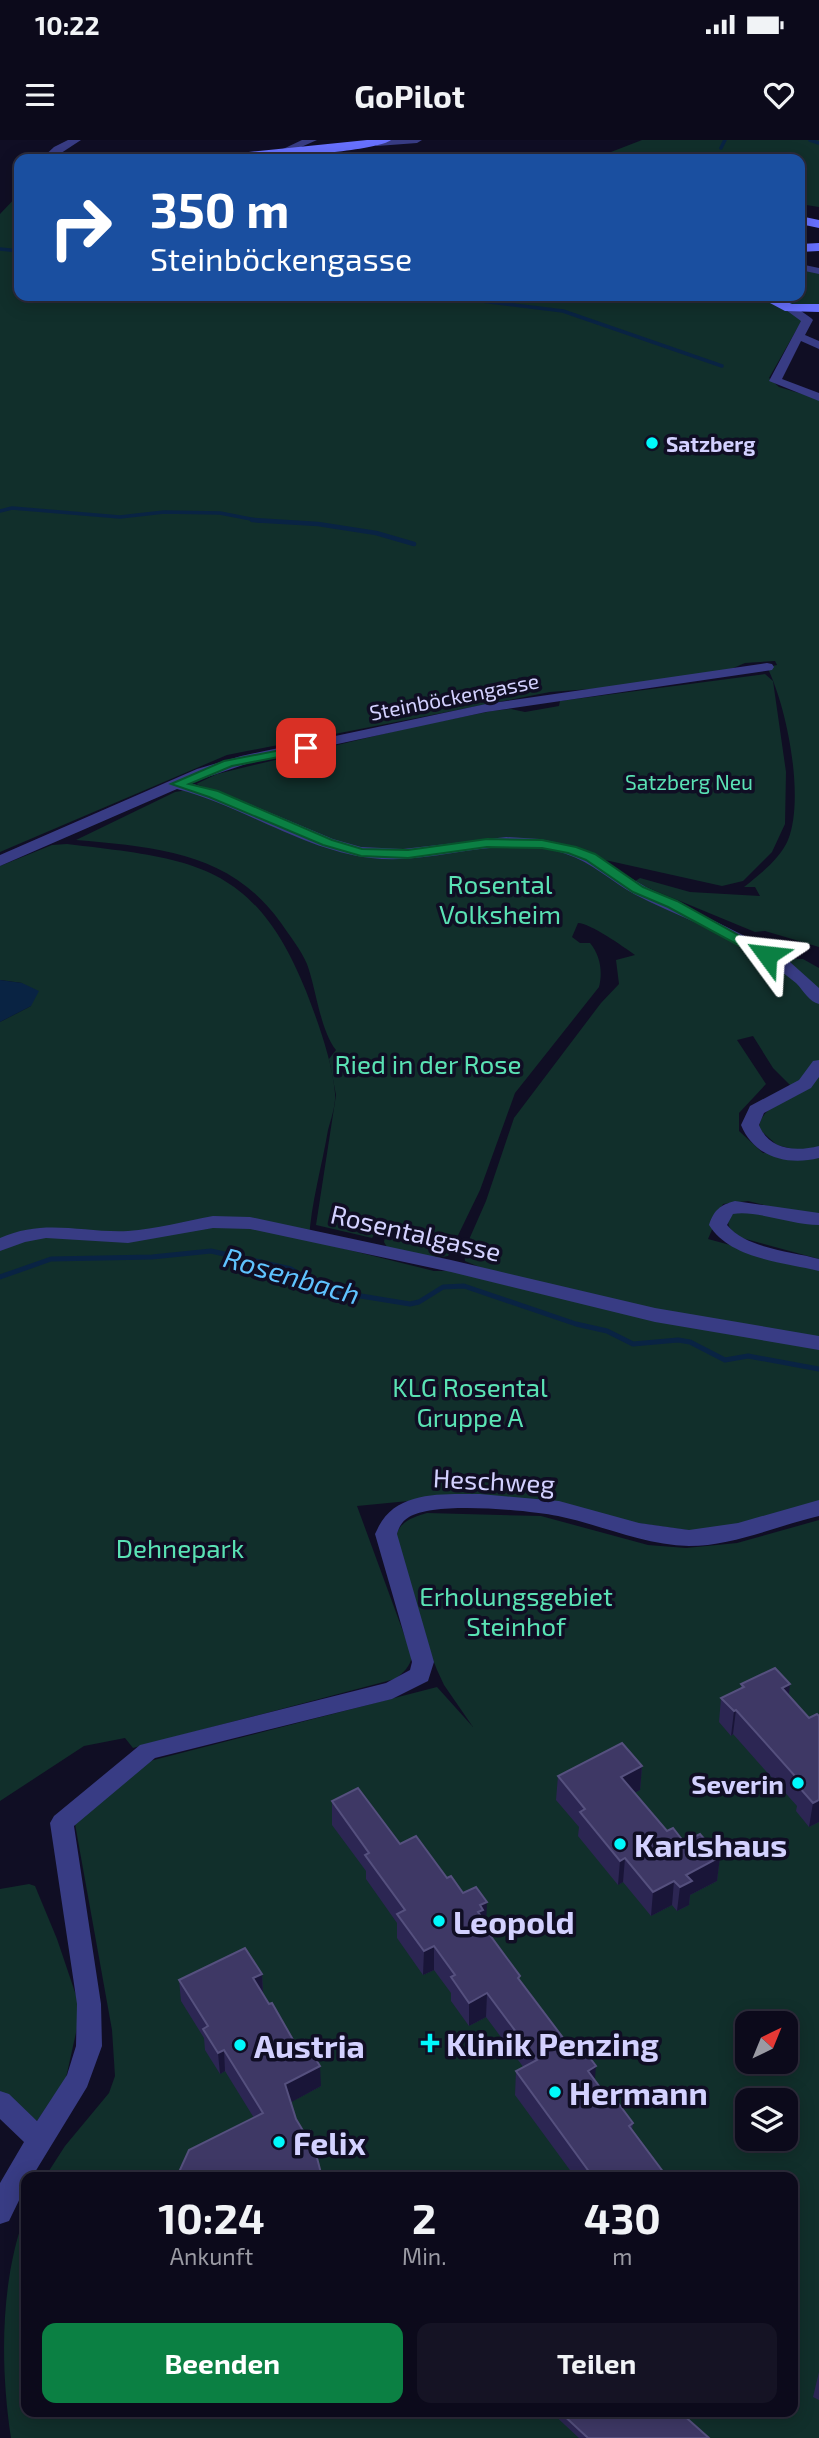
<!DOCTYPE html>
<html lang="de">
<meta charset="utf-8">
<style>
:root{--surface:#0c0a1b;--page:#151324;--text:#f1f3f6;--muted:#9a9aa3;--line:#2c2b3a;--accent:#0b8043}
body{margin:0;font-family:"Exo 2",sans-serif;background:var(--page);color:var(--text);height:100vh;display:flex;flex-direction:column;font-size:26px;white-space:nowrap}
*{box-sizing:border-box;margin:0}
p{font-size:23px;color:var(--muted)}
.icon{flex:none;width:38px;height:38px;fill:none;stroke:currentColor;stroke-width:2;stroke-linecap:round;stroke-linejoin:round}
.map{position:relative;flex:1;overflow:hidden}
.side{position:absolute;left:21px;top:2032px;width:777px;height:245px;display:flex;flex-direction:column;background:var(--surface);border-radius:14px;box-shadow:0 4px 18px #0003,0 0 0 2px var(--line)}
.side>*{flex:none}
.top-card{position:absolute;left:14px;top:14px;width:791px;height:147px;border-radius:14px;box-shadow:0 4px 18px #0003,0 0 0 2px var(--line);background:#1a4fa0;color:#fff;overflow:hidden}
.needle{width:46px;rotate:43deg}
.tools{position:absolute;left:735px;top:1871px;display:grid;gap:14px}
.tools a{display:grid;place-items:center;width:63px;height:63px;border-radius:14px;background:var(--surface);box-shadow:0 4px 18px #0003,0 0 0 2px var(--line);font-size:35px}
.pin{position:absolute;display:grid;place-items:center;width:60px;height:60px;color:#fff;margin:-30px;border-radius:14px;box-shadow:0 4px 10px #0006}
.me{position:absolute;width:77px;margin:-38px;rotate:300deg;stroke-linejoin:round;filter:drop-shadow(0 0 5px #0008)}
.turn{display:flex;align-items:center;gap:24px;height:147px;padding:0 21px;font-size:32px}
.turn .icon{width:91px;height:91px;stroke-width:2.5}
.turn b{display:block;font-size:49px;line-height:60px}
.eta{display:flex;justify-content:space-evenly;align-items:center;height:119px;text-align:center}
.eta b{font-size:42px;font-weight:700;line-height:49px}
.button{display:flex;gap:14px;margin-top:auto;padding:14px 21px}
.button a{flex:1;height:80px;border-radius:14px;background:var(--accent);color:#fff;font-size:28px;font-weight:700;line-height:80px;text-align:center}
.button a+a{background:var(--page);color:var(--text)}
.status{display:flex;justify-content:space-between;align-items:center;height:49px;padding:0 35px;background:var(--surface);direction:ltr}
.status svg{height:19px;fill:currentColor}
header{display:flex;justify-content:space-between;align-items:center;height:91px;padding:0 21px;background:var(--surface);font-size:32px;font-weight:700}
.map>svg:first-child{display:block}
.green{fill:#112f2b;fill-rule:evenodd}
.water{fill:#092343}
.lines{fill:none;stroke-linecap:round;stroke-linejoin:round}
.stream-far2{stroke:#092343;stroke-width:3.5}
.stream-far1{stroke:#092343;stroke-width:4.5}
.stream{stroke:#092343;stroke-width:5}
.street{fill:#383c84;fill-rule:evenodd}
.secondary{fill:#6871ff;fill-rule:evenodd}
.wall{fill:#2c2653}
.shaded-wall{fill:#191538}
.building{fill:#3e3865;stroke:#55507e;stroke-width:2}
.route{fill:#0b8043;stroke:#07532c;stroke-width:2}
.poi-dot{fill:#00f9fc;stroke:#100e24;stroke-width:2.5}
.labels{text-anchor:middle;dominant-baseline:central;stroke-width:7;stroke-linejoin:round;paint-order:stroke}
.far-poi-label{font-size:21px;font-weight:bold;fill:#d3d1ff;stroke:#100e24;text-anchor:start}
.far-street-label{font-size:21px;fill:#d3d1ff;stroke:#100e24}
.far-park-label{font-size:21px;fill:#5ae2b4;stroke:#100e24}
.park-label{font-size:26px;fill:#5ae2b4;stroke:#100e24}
.street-label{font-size:26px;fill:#d3d1ff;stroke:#100e24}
.poi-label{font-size:26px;font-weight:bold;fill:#d3d1ff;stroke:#100e24;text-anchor:end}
.water-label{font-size:28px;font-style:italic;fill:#5fc3ff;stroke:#100e24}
.near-poi-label{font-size:32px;font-weight:bold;fill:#d3d1ff;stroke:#100e24;text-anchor:start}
</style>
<div class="status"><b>10:22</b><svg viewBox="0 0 49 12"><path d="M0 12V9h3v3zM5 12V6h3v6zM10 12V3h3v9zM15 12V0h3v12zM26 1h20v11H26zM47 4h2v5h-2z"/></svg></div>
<header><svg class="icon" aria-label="menu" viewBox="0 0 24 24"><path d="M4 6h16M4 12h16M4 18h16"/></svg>GoPilot<svg class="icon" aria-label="heart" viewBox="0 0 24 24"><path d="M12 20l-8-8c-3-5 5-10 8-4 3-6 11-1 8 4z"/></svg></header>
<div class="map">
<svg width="819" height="2298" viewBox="0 0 819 2298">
<rect width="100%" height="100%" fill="#100e24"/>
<g class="green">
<polygon points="642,0 819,0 819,67 800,64 800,19 629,19 611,12"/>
<path d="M19,54V156H800V128L819,133V166L795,165L802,180L769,238L779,247L819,259V807L765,791L755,792L634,742L640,738L690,752L760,756L755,747H744C760,734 780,719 788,700C805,658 787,567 767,527L777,525L775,521L745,523L724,532L604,548L550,552L227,615L0,712V74Z"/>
<path d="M765,534L773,541L786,632L785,684L772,712L743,741L722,746L605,720L553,702L494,700L443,706L539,707L567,712L766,819H803L819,828V1119L742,1098C732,1092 722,1084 733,1073L783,1070L748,1061L723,1064L708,1099L819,1129V1197L656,1170L489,1131L465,1121L464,1111L486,1061L514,978L601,863L619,844L616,820L635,815C624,807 590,783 578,783L572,797L580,803H590C600,815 603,831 599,847L515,953L480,1050L448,1116L437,1118L388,1109L384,1102L385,1097L374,1095L372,1098L316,1085L336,955L329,919L336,910C320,890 316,848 307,824C301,810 290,796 281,783C231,712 156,707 76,700L175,652L188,650L228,656L196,644L217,634L412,587L492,571L511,569L525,572L559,566L560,561ZM753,896L773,928L799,954C783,962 759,969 759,989L777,1005L812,1014L763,1013L739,991V973L766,944L737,900Z"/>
<path d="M67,704C192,719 254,722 306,851C318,882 332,920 335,953C336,965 331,979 328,990C322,1026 311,1063 309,1100L434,1131H452L819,1208V1362L728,1388L701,1392L450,1357L357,1366L412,1516C410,1527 403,1533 395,1539L133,1608L125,1598L84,1606L0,1661V882L31,866L22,843L0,840V726L52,705Z"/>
<path d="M427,1373L541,1376L648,1405L686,1408L737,1403L819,1380V2298H11C0,2225 0,2141 26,2072V2272H793V2037H45L65,2006L109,1953L115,1936L112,1890L75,1684L146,1622L437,1547L473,1587L444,1545L438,1532C428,1505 391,1417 397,1394C400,1381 416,1376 427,1373ZM747,1883H786V1922H747ZM747,1960H786V1998H747Z"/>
<polygon points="29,1744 35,1746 57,1799 81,1870 66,1938 37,1981 0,1951 0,1749"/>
</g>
<polygon class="water" points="0,840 22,843 39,851 31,866 0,882"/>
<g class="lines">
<g class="stream-far2">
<polyline points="810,0 819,3"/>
<polyline points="721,8 725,0"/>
<polyline points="0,109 19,111"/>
<polyline points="442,156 563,171 722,226"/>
<polyline points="0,371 12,368 120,377 164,372 220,373 261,381"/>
</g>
<polyline class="stream-far1" points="252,380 318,384 376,393 414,404"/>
<polyline class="stream" points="0,1137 51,1119 152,1117 211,1111 291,1129 324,1150 410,1164 419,1162 443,1147 464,1146 576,1184 607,1191 633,1204 678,1200 690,1202 725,1220 748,1216 819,1229"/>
<g class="street">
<polygon points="68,0 81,0 52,19 41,19 54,7"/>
<polygon points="302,0 317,0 292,11 283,9"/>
<polygon points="377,0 422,0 417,3 377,6 372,3"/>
<polygon points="800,124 819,128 819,134 800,130"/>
<polygon points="786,166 794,166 811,178 813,180 805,195 819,201 819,209 801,201 782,239 819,253 819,261 769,241 801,181 786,170"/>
<path d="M767,523L772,524L774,527L772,530L486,572L249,623L190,643L228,655L333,699L361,707L403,709L506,697L540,699L577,707L646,747L767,807L790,822L819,848V864C809,862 804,851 796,843C784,833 771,824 758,815C719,790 675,775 634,754C611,741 591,722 566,714C501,692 436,726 371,718C303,710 243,666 177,649L0,726V715L197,629L241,616L486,564Z"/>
<path d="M819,920V937L811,948L764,973L759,985C769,1010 795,1012 819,1006V1018C787,1026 754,1017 741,985L750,966L799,940L813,921Z"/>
<path d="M735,1061L819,1073V1085C792,1085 757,1070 733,1074L727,1085C747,1109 791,1111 819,1119V1131C783,1122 730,1119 709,1085C714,1070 720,1065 735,1061Z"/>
<path d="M213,1076L250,1077L451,1120L655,1168L819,1196V1210L655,1182L451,1132L250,1089L213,1088L128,1103L46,1098L25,1102L0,1111V1098C45,1078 82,1093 128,1091C156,1089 185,1081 213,1076Z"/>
<path d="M480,1354L559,1361L639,1383L689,1390L738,1383L819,1360V1376C776,1386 733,1406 689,1406C643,1405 602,1385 558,1376C526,1370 436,1361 409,1377C402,1381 399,1387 397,1394L434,1522L428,1541L392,1559L155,1618L74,1686L101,1864L102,1906L87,1947L32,2037H26V2046L9,2081L0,2084V2043L24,2002L0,1979V1951L9,1954L37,1981L67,1935L76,1906L77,1864L50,1683L54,1676L140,1605L386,1543L410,1530L412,1522L375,1394L377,1390C394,1350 443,1354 480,1354Z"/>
</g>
<g class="secondary">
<path d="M367,0H391C372,14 233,20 203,19L209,16Z"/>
<polygon points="800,76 819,80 819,88 800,84"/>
<polygon points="819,103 819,111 800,112 800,104"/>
<polygon points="757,156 773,156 792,164 819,164 819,172 785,171"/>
</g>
</g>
<g class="wall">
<polygon points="741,1544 788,1555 809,1578 819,1576 819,1682 809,1687 796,1671 797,1666 733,1594 731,1596 719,1582 721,1558 741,1548"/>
<polygon points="642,1626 640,1650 634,1653 667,1691 684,1702 720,1717 717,1741 690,1755 689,1765 677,1771 672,1765 651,1776 623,1742 618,1745 578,1696 579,1687 556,1660 558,1636"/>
<polygon points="332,1661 400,1704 447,1738 491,1790 490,1796 520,1841 605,1954 633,1983 632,1990 667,2037 575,2037 515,1955 516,1931 524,1928 486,1877 469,1886 451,1861 451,1853 434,1830 423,1835 397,1798 397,1783 366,1739 366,1731 332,1685"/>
<polygon points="262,1834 263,1854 321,1946 291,1962 296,1979 322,2037 179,2037 179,2032 254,1978 225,1931 220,1934 205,1910 204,1898 181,1861 179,1840"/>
<polygon points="819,2232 819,2260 813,2257"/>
<polygon points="551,2272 687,2272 684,2276 709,2298 579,2298"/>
</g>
<g class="shaded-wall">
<polygon points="790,1544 787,1568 782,1548"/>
<polygon points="736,1570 733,1594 731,1596 734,1571"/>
<polygon points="642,1626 640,1650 619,1661 621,1637"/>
<polygon points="819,1660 819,1682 809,1687 813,1663"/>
<polygon points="720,1717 717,1741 690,1755 689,1765 677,1771 680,1747 686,1735"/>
<polygon points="625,1718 623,1742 618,1745 620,1721"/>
<polygon points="674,1741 672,1765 651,1776 653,1752"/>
<polygon points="487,1762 486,1786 478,1772 480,1765"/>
<polygon points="434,1806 434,1830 423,1835 424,1811"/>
<polygon points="262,1834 263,1855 253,1838"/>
<polygon points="487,1853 486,1877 469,1886 469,1863"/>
<polygon points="224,1910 225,1931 220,1934 218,1913"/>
<polygon points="320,1926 321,1946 286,1965 285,1944"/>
<polygon points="596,1926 594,1950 588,1931"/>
</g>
<g class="building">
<polygon points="775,1528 790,1544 782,1548 809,1578 817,1574 819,1576 819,1660 813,1663 799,1647 803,1645 736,1570 734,1571 721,1558 744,1547 741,1544"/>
<polygon points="622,1603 642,1626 621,1637 667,1691 673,1688 684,1702 700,1694 720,1717 686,1735 692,1741 680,1747 674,1741 653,1752 625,1718 620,1721 580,1672 585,1669 558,1636"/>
<polygon points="358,1648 400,1704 416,1696 447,1738 451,1736 463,1753 476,1747 487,1762 480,1765 483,1770 478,1772 491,1790 487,1791 520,1836 518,1838 576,1915 584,1910 596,1926 588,1931 605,1954 609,1951 633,1983 629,1986 667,2037 593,2037 516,1931 537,1920 487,1853 469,1863 451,1837 455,1835 434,1806 424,1811 397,1774 405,1770 365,1715 369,1713 332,1661"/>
<polygon points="245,1808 262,1834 253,1838 269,1864 272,1863 296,1905 304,1900 320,1926 285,1944 296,1979 305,1994 310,1991 322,2037 181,2037 179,2032 189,2010 263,1973 224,1910 218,1913 203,1889 208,1886 179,1840"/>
<polygon points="560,2272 682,2272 681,2273 709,2298 588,2298"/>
</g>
<polygon class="route" points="306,605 312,608 310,611 232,626 189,644 218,651 332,700 362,709 408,710 487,699 542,700 576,707 595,714 643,747 677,761 774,815 772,818 762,818 668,767 633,752 586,720 568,713 542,708 487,707 408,718 361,716 323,705 209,657 171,644 224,621"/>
<g class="poi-dot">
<circle cx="652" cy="303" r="7"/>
<circle cx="798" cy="1643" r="7"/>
<circle cx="620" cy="1704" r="7"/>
<circle cx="439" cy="1781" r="7"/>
<path d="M426.5 1892.5h7v7h7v7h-7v7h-7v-7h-7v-7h7z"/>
<circle cx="240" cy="1905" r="7"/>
<circle cx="555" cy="1952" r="7"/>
<circle cx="279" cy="2002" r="7"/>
</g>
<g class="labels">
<g class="far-poi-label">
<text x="666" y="303">Satzberg</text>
</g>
<g class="far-street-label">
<text transform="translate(454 556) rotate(-11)">Steinböckengasse</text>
</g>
<g class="far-park-label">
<text x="689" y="641">Satzberg Neu</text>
</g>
<g class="park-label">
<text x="500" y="743">Rosental<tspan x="500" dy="30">Volksheim</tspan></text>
<text x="428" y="923">Ried in der Rose</text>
<text x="470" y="1246">KLG Rosental<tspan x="470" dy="30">Gruppe A</tspan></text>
<text x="180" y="1407">Dehnepark</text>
<text x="516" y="1455">Erholungsgebiet<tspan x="516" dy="30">Steinhof</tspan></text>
</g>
<g class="street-label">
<text transform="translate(416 1092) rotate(13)">Rosentalgasse</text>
<text transform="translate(494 1340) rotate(3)">Heschweg</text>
</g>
<g class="poi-label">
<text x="784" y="1643">Severin</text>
</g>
<g class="water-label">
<text transform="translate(292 1135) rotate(16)">Rosenbach</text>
</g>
<g class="near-poi-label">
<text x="634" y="1704">Karlshaus</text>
<text x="453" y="1781">Leopold</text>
<text x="446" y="1903">Klinik Penzing</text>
<text x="254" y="1905">Austria</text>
<text x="569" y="1952">Hermann</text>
<text x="293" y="2002">Felix</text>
</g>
</g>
</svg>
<div class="tools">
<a><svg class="needle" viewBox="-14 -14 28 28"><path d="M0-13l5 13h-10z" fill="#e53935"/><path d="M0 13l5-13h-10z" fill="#9a9aa3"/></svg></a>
<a><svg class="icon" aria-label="layers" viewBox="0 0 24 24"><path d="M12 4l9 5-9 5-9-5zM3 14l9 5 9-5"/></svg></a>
</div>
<div class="pin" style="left:306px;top:608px;background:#d93025"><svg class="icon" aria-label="arrive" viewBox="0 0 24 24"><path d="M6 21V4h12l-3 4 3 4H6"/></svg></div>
<svg class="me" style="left:767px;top:815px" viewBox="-20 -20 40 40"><path d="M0-17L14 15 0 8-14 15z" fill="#0b8043" stroke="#fff" stroke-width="4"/></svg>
<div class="top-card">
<div class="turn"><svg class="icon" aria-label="right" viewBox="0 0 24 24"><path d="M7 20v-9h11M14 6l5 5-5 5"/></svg><div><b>350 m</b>Steinböckengasse</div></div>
</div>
<section class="side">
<div class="eta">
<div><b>10:24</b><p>Ankunft</p></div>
<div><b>2</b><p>Min.</p></div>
<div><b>430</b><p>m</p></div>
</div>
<div class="button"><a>Beenden</a><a>Teilen</a></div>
</section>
</div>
